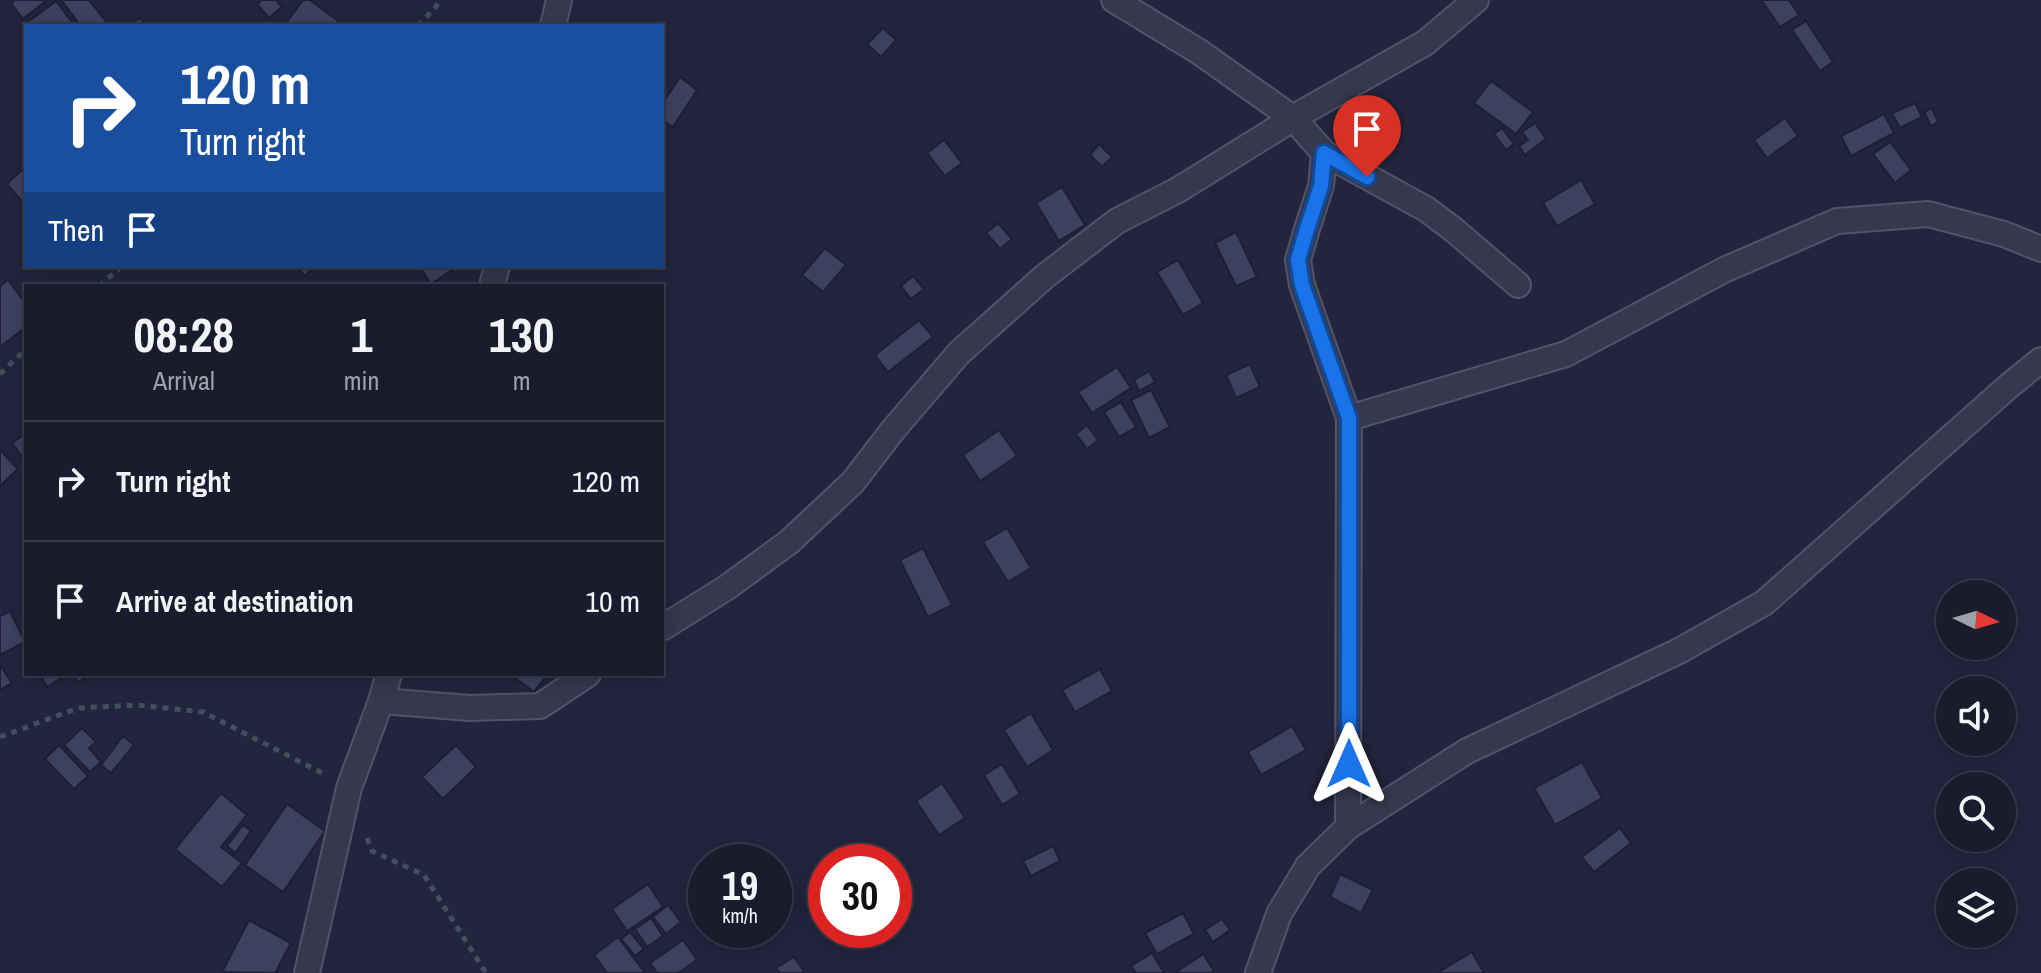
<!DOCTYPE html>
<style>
:root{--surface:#1a1c2e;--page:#232536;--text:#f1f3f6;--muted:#9fa1aa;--line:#383a4a}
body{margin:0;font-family:"Archivo Narrow",sans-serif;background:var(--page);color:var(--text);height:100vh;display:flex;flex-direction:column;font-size:30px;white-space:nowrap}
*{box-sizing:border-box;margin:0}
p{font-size:26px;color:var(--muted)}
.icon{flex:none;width:44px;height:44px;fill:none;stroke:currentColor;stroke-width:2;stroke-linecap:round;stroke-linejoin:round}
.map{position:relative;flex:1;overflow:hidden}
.drawer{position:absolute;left:24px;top:284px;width:640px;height:392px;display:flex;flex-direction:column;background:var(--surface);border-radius:0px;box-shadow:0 4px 20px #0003,0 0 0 2px var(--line)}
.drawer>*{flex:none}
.hud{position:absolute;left:24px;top:24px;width:640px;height:244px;border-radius:0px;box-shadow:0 4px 20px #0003,0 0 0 2px var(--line);background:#1a4fa0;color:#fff;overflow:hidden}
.needle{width:52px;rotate:95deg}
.controls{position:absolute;left:1936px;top:580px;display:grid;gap:16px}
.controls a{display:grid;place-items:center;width:80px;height:80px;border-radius:50%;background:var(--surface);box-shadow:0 4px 20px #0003,0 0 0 2px var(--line);font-size:40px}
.speed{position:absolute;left:688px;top:844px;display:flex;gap:16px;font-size:40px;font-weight:700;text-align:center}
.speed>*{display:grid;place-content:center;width:104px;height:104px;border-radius:50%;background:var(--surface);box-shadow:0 4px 20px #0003,0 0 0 2px var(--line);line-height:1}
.speed small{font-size:20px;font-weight:400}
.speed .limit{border:12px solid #d22;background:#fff;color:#111}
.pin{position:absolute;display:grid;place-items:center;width:68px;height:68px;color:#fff;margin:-82px -34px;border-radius:50% 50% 50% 0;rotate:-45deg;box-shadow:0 0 8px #0007}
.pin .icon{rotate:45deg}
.me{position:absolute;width:88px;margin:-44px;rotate:0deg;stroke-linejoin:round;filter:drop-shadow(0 0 6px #0008)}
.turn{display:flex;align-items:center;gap:28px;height:168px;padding:0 24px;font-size:36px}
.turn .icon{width:104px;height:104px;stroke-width:2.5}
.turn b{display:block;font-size:56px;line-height:68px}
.then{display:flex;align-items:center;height:76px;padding:0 24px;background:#0003;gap:16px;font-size:30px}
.eta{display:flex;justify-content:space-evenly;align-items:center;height:136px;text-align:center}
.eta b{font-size:48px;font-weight:700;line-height:56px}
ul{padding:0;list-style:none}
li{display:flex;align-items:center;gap:24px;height:120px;padding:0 24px;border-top:2px solid var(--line)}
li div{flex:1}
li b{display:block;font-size:30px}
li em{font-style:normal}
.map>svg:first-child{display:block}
.building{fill:#3d415e;stroke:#1d1f34;stroke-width:2}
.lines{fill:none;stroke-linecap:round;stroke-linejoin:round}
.minor-casing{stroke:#515368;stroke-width:28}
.path{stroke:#41505b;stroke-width:5;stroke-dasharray:6 6;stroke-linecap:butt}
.minor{stroke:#36384d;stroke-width:24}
.route-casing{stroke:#114b97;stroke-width:20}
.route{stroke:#1a73e8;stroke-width:14}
</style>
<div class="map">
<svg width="2041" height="973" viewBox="0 0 2041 973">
<rect width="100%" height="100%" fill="#22253d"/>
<g class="building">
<polygon points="15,0 47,0 23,19 11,3"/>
<polygon points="61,0 89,0 110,26 81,26"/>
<polygon points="262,0 276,0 282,7 269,18 257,4"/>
<polygon points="303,0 310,0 345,26 284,26"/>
<polygon points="1761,0 1789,0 1799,15 1780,27"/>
<polygon points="56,1 75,26 26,26 26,33 21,27"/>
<polygon points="140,18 146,26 129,26"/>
<polygon points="1806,21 1833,62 1820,71 1792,30"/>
<polygon points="883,28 896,40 881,57 867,44"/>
<polygon points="680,77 697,90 673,127 662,120 662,104"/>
<polygon points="1491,81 1533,112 1516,134 1474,103"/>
<polygon points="1915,103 1922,117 1900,128 1892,113"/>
<polygon points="1932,108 1938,122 1931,126 1924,112"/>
<polygon points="1884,114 1894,133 1851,156 1841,136"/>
<polygon points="1785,118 1798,136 1767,158 1754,140"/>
<polygon points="1535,123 1546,139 1525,155 1519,146 1528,140 1522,132"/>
<polygon points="1502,128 1514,144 1506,150 1494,134"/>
<polygon points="944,140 962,163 945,176 927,153"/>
<polygon points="1890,142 1911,170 1895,183 1873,154"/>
<polygon points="1099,144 1112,157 1102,167 1090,155"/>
<polygon points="26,166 26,206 7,184"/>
<polygon points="1581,180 1595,204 1557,226 1543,203"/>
<polygon points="1062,187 1085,225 1059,241 1036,203"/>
<polygon points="998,223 1012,239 1000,249 986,233"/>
<polygon points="1236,232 1257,277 1236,286 1215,243"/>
<polygon points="825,248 846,265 823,292 802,275"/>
<polygon points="1178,260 1203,303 1183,315 1157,272"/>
<polygon points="296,266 315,266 305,276"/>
<polygon points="428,266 450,266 452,270 431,284 422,270"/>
<polygon points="913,276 924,289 911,299 901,286"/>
<polygon points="8,280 26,304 26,327 0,347 0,286"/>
<polygon points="919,320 933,337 888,372 875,355"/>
<polygon points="1250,364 1260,387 1236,398 1226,375"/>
<polygon points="1117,367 1131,388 1092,413 1078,392"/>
<polygon points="1149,371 1155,382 1139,391 1134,380"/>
<polygon points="1151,390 1170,427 1149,438 1131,400"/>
<polygon points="1121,402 1136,427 1119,437 1104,412"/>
<polygon points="1087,425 1098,440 1087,449 1076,434"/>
<polygon points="999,430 1017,456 980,481 963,455"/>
<polygon points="26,433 26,462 12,443"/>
<polygon points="0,450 18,469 0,486"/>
<polygon points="1007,528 1031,568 1008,582 983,542"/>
<polygon points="923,548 952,605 928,617 900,560"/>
<polygon points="10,611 25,642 0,655 0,616"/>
<polygon points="0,665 12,683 0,690"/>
<polygon points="1100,669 1112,691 1075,712 1062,690"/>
<polygon points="40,674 63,674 64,676 47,687"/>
<polygon points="73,674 91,674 78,682"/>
<polygon points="510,674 543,674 546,676 534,692"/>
<polygon points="1031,713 1053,750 1027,767 1004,730"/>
<polygon points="1292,726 1306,750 1261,775 1248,752"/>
<polygon points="82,728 96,742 89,748 101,762 90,772 64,745"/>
<polygon points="123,736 134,745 111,773 101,765"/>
<polygon points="59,745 88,776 74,789 45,759"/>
<polygon points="456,745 476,767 443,799 422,777"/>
<polygon points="1582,762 1602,798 1555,825 1534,788"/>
<polygon points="1002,764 1020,794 1002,805 984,775"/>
<polygon points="942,783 965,818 939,835 916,801"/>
<polygon points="221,793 247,815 221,847 242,863 222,887 175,849"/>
<polygon points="287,804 325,831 283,892 245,865"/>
<polygon points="243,825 251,831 235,853 227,846"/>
<polygon points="1620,828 1631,843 1594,872 1582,857"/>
<polygon points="1053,846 1060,861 1031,876 1023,861"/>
<polygon points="1340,874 1373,890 1361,913 1330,897"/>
<polygon points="648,884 663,907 627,931 612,909"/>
<polygon points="668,905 681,922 666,934 653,917"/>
<polygon points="1183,913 1194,934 1157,954 1145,933"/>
<polygon points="651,918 663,936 647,947 635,929"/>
<polygon points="1222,919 1230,930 1213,942 1205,930"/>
<polygon points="249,920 291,943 275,973 222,972"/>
<polygon points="842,930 865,930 867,932 852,944"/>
<polygon points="630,932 644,949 635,956 621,939"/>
<polygon points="618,937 645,973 607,973 594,955"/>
<polygon points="683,940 697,960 678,973 657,973 650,963"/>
<polygon points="1472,952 1484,973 1437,973"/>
<polygon points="1152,953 1164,973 1136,973 1131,966"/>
<polygon points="1203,954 1214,971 1211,973 1175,973"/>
<polygon points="794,957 805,973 780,973 776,968"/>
</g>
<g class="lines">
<defs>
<g id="minor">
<polyline points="1114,0 1198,51 1294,119 1324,153 1426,209 1454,230 1518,285"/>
<polyline points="553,26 559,0"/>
<polyline points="1324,153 1321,186 1307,229 1298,260 1302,285 1349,418"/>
<polyline points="492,286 497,266"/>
<polyline points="662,628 726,588 789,542 853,482 893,430 959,353 1044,277 1117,221 1178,190 1305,111 1425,43 1476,0"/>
<polyline points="381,701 389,674"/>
<polyline points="1348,827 1349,418 1566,354 1724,270 1837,221 1928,214 2004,234 2041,249"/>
<polyline points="307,973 349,788 381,701 470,708 540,706 588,674"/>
<polyline points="1258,973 1279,914 1308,866 1348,827 1467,751 1679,651 1764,603 2010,385 2041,360"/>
</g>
</defs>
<use href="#minor" class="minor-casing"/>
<g class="path">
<polyline points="418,26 442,0"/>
<polyline points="99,286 122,266"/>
<polyline points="0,374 26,349"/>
<polyline points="0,737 78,708 137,705 203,712 324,774"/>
<polyline points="367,838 372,851 424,875 486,973"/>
</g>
<use href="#minor" class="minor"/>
</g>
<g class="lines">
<defs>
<polyline id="route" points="1349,764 1349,418 1302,285 1298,260 1307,229 1321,186 1324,153 1367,177"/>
</defs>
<use href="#route" class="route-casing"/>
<use href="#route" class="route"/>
</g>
</svg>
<div class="controls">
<a><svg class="needle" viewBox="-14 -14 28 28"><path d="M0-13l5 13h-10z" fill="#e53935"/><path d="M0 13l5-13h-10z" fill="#9fa1aa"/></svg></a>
<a><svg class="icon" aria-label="sound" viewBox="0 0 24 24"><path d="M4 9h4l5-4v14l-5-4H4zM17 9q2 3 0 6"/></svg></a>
<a><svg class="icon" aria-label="search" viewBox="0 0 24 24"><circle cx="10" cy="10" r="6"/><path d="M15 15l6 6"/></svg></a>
<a><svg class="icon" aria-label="layers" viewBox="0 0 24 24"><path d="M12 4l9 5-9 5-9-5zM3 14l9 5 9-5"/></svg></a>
</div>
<div class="speed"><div>19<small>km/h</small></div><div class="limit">30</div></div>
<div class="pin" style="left:1367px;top:177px;background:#d93025"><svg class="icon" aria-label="arrive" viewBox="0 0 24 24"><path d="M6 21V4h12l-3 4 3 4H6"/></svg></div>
<svg class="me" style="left:1349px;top:764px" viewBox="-20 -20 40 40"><path d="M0-17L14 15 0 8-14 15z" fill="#1a73e8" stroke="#fff" stroke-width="4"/></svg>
<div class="hud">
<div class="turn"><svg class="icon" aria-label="right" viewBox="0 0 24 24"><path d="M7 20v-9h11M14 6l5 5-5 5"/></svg><div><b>120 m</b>Turn right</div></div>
<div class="then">Then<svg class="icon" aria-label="arrive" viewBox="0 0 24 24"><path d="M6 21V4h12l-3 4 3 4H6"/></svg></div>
</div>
<section class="drawer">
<div class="eta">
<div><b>08:28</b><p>Arrival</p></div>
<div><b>1</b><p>min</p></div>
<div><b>130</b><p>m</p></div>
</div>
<ul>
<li><svg class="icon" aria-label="right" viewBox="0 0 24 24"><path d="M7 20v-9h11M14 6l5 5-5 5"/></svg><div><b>Turn right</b></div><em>120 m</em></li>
<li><svg class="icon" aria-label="arrive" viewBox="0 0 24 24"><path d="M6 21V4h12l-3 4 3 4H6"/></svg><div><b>Arrive at destination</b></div><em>10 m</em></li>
</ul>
</section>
</div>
